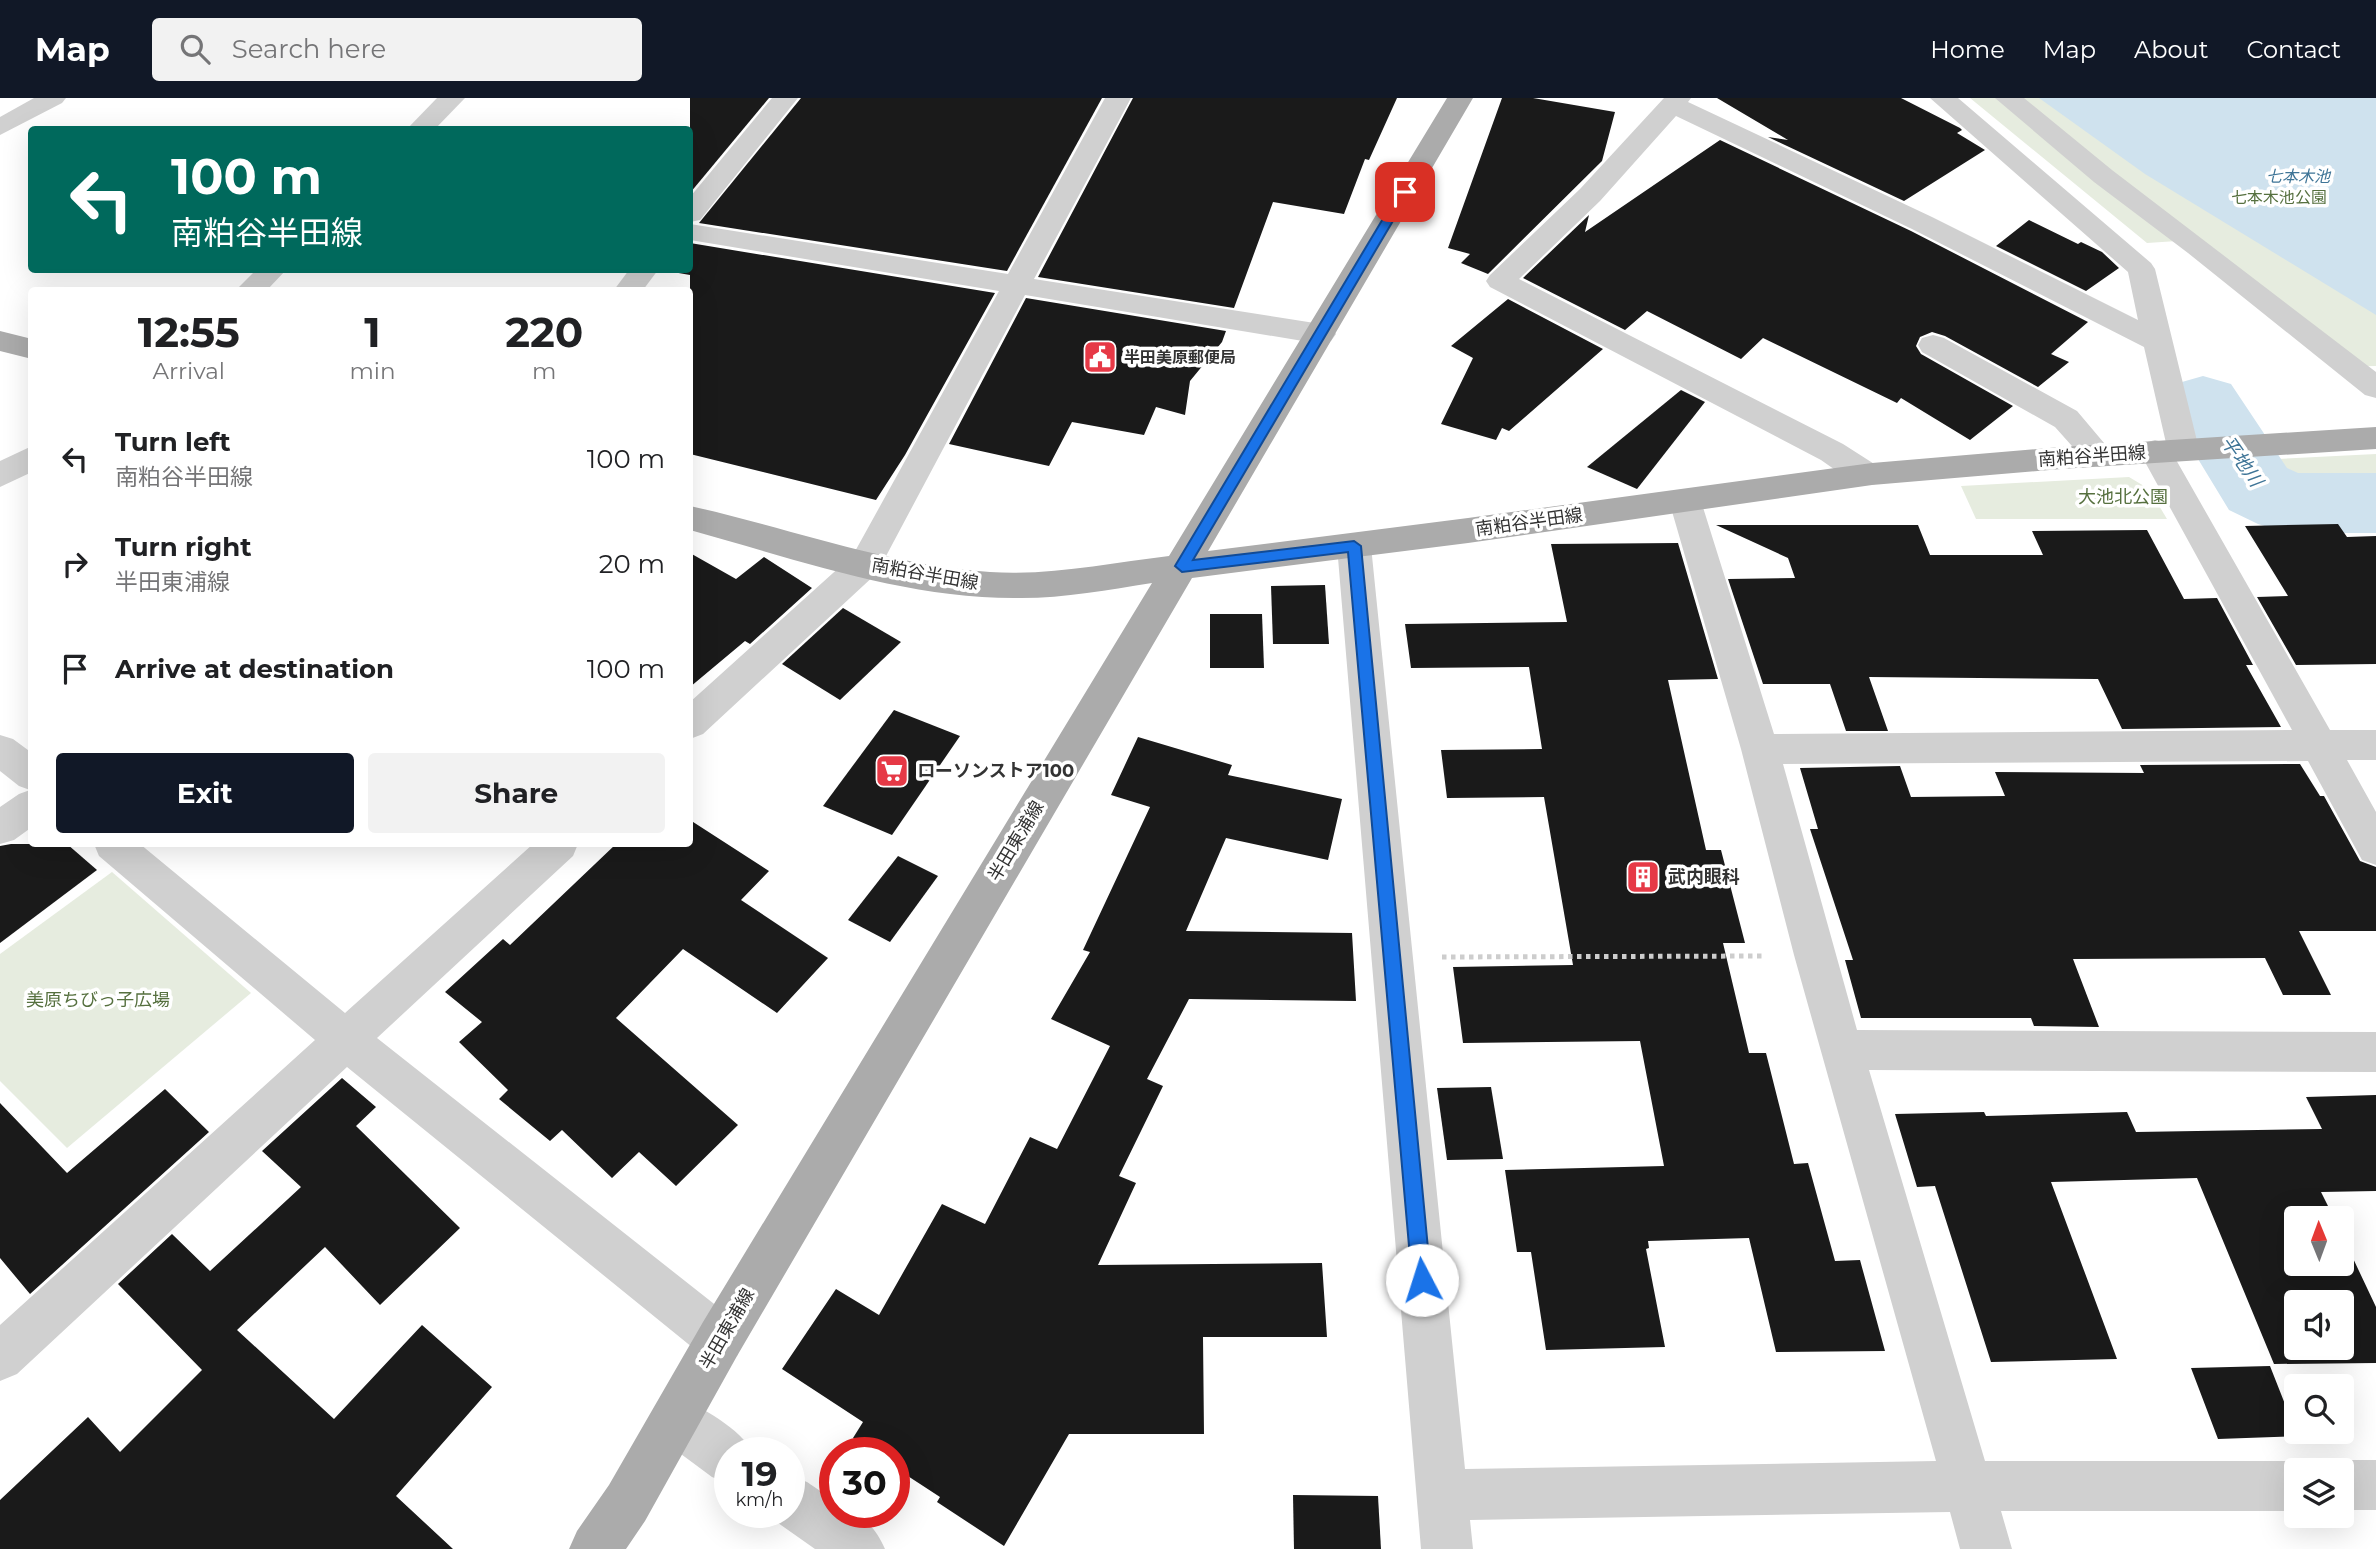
<!DOCTYPE html>
<meta charset="utf-8">
<style>
:root{--surface:#fff;--page:#f2f2f2;--text:#202124;--muted:#757577;--accent:#111827}
body{margin:0;font-family:Montserrat,"Noto Sans JP",sans-serif;background:var(--page);color:var(--text);height:100vh;display:flex;flex-direction:column;font-size:26px;white-space:nowrap}
*{box-sizing:border-box;margin:0}
p{font-size:23px;color:var(--muted)}
.icon{flex:none;width:38px;height:38px;fill:none;stroke:currentColor;stroke-width:2;stroke-linecap:round;stroke-linejoin:round}
.map{position:relative;flex:1;overflow:hidden}
.panel{position:absolute;left:28px;top:189px;width:665px;height:560px;display:flex;flex-direction:column;background:var(--surface);border-radius:7px;box-shadow:0 7px 28px #0002}
.panel>*{flex:none}
.guide{position:absolute;left:28px;top:28px;width:665px;height:147px;border-radius:7px;box-shadow:0 7px 28px #0002;background:#00695c;color:#fff;overflow:hidden}
.needle{width:46px;rotate:359deg}
.tools{position:absolute;left:2284px;top:1108px;display:grid;gap:14px}
.tools a{display:grid;place-items:center;width:70px;height:70px;border-radius:7px;background:var(--surface);box-shadow:0 7px 28px #0002;font-size:35px}
.speed{position:absolute;left:714px;top:1339px;display:flex;gap:14px;font-size:35px;font-weight:700;text-align:center}
.speed>*{display:grid;place-content:center;width:91px;height:91px;border-radius:50%;background:var(--surface);box-shadow:0 7px 28px #0002;line-height:1}
.speed small{font-size:18px;font-weight:400}
.speed .limit{border:10px solid #d22;background:#fff;color:#111}
.pin{position:absolute;display:grid;place-items:center;width:60px;height:60px;color:#fff;margin:-30px;border-radius:14px;box-shadow:0 4px 10px #0006}
.me{position:absolute;width:77px;margin:-38px;rotate:355deg;stroke-linejoin:round;filter:drop-shadow(0 0 5px #0008)}
.turn{display:flex;align-items:center;gap:24px;height:147px;padding:0 28px;font-size:32px}
.turn .icon{width:91px;height:91px;stroke-width:2.5}
.turn b{display:block;font-size:49px;line-height:60px}
.eta{display:flex;justify-content:space-evenly;align-items:center;height:119px;text-align:center}
.eta b{font-size:42px;font-weight:700;line-height:49px}
.cta{display:flex;gap:14px;margin-top:auto;padding:14px 28px}
.cta a{flex:1;height:80px;border-radius:7px;background:var(--accent);color:#fff;font-size:28px;font-weight:700;line-height:80px;text-align:center}
.cta a+a{background:var(--page);color:var(--text)}
ul{padding:0;list-style:none}
li{display:flex;align-items:center;gap:21px;height:105px;padding:0 28px}
li div{flex:1}
li b{display:block;font-size:26px}
li em{font-style:normal}
header{display:flex;align-items:center;gap:42px;box-sizing:border-box;height:98px;padding:0 35px;background:var(--accent);color:#fff}
header strong{font-size:33px}
nav{display:flex;gap:38px;margin-inline-start:auto;font-size:24px}
.search{width:490px;height:63px;background:var(--page);display:flex;align-items:center;gap:18px;box-sizing:border-box;padding:0 24px;border-radius:7px;color:var(--muted);font-size:26px}
.map>svg:first-child{display:block}
.green{fill:#e6ecdf}
.water{fill:#cfe2ee}
.lines{fill:none;stroke-linecap:round;stroke-linejoin:round}
.river{fill:#cfe2ee;fill-rule:evenodd}
.building{fill:#1a1a1a;fill-rule:evenodd}
.path{stroke:#cdcdcd;stroke-width:5;stroke-dasharray:4.5 4.5;stroke-linecap:butt}
.minor{fill:#d0d0d0;fill-rule:evenodd}
.major{fill:#ababab;fill-rule:evenodd}
.route{fill:#1a73e8;stroke:#114b97;stroke-width:2}
.labels{text-anchor:middle;dominant-baseline:central;stroke-width:7;stroke-linejoin:round;paint-order:stroke}
.far-water-label{font-size:16px;font-style:italic;fill:#3f7597;stroke:#fff}
.far-park-label{font-size:16px;fill:#56703f;stroke:#fff}
.far-poi-label{font-size:16px;font-weight:bold;fill:#333;stroke:#fff;text-anchor:start}
.street-label{font-size:18px;fill:#333;stroke:#fff}
.park-label{font-size:18px;fill:#56703f;stroke:#fff}
.poi-label{font-size:18px;font-weight:bold;fill:#333;stroke:#fff;text-anchor:start}
.water-label{font-size:19px;font-style:italic;fill:#3f7597;stroke:#fff}
</style>
<header>
<strong>Map</strong>
<div class="search"><svg class="icon" aria-label="search" viewBox="0 0 24 24"><circle cx="10" cy="10" r="6"/><path d="M15 15l6 6"/></svg>Search here</div>
<nav><a>Home</a><a>Map</a><a>About</a><a>Contact</a></nav>
</header>
<div class="map">
<svg width="2376" height="1451" viewBox="0 0 2376 1451">
<rect width="100%" height="100%" fill="#fff"/>
<g class="green">
<polygon points="1970,0 2376,0 2376,268 2337,269 2177,143 2147,145"/>
<polygon points="2376,356 2376,395 2293,394 2273,383 2256,362"/>
<polygon points="2129,379 2149,391 2167,421 1976,421 1961,388"/>
<polygon points="112,774 251,895 67,1050 0,983 0,856"/>
</g>
<polygon class="water" points="2039,0 2376,0 2376,217 2145,76"/>
<g class="lines">
<polygon class="river" points="2203,278 2231,286 2287,370 2298,375 2376,375 2376,435 2287,435 2258,426 2229,412 2164,305 2175,286"/>
</g>
<g class="building">
<polygon points="690,0 769,0 690,95"/>
<polygon points="801,0 1102,0 1007,173 699,125"/>
<polygon points="1133,0 1397,0 1369,62 1365,61 1344,116 1273,104 1234,210 1038,179"/>
<polygon points="1502,0 1533,0 1615,14 1602,63 1488,176 1461,165 1470,156 1448,150"/>
<polygon points="1717,0 1901,0 1960,30 1962,32 1957,35 1985,52 1904,103 1768,39 1788,42"/>
<polygon points="1720,42 1911,133 2088,224 2051,256 2069,264 2038,289 1945,238 1932,234 1920,239 1916,248 1921,256 2013,308 1970,342 1901,300 1897,305 1763,240 1741,261 1647,213 1625,232 1523,180 1589,117 1585,134"/>
<polygon points="2029,122 2078,146 2081,144 2102,154 2119,170 2086,193 1996,148"/>
<polygon points="690,145 995,195 905,357 876,402 690,356 690,177 667,173 690,172"/>
<polygon points="1026,200 1226,233 1222,244 1190,283 1185,317 1156,309 1144,337 1072,324 1049,368 949,346"/>
<polygon points="1508,201 1603,251 1509,333 1502,330 1496,342 1441,326 1473,260 1451,248"/>
<polygon points="1681,292 1705,304 1637,391 1587,369"/>
<polygon points="2338,426 2347,439 2376,438 2376,566 2296,567 2257,499 2288,498 2245,428"/>
<polygon points="1716,427 1918,427 1930,457 2043,457 2032,433 2147,432 2184,501 2217,500 2253,567 2246,567 2281,629 2122,631 2098,581 1869,579 1888,633 1846,633 1830,586 1763,586 1728,481 1795,480 1788,460"/>
<polygon points="1678,445 1718,581 1668,582 1706,752 1721,752 1745,845 1723,845 1749,955 1766,955 1794,1066 1808,1065 1835,1163 1860,1162 1885,1253 1776,1254 1749,1140 1648,1143 1649,1150 1646,1151 1665,1249 1546,1252 1531,1154 1517,1154 1505,1072 1664,1068 1640,943 1463,945 1453,869 1573,867 1544,699 1447,700 1441,652 1542,651 1529,569 1411,570 1405,526 1567,524 1551,446"/>
<polygon points="690,455 736,481 764,459 812,490 750,546 745,543 690,589"/>
<polygon points="1325,487 1329,546 1273,546 1271,488"/>
<polygon points="843,510 901,544 840,602 782,566"/>
<polygon points="1210,516 1262,516 1264,570 1210,570"/>
<polygon points="894,612 960,638 892,737 823,708"/>
<polygon points="1138,639 1232,667 1228,677 1342,701 1328,762 1226,740 1186,833 1352,835 1356,903 1189,901 1147,981 1163,988 1119,1078 1136,1085 1098,1167 1322,1165 1327,1239 1203,1239 1204,1336 1069,1336 1004,1448 937,1404 940,1399 894,1369 894,1354 873,1354 853,1340 863,1324 782,1271 836,1191 879,1217 942,1106 985,1126 1030,1039 1057,1051 1110,948 1051,921 1090,854 1083,852 1150,709 1111,697"/>
<polygon points="2300,666 2320,698 2324,698 2360,763 2376,769 2376,833 2299,833 2331,897 2283,897 2265,860 2073,861 2099,929 2034,928 2031,920 1861,920 1845,862 1853,862 1810,731 1818,731 1800,670 1900,668 1911,699 2005,698 1995,674 2144,675 2140,667"/>
<polygon points="690,722 769,773 741,802 828,860 777,915 683,851 616,920 738,1027 676,1088 639,1054 612,1080 562,1032 550,1043 499,1001 508,992 459,944 482,924 445,894 503,841 510,847 616,746 690,746"/>
<polygon points="11,746 67,746 97,772 0,845 0,748"/>
<polygon points="898,758 938,778 890,844 848,822"/>
<polygon points="342,980 376,1009 356,1028 460,1130 380,1207 325,1149 237,1232 334,1321 422,1227 492,1289 396,1398 453,1451 0,1451 0,1402 88,1319 120,1354 202,1272 118,1186 172,1136 210,1173 301,1089 262,1053"/>
<polygon points="1491,989 1503,1061 1447,1062 1437,990"/>
<polygon points="165,991 209,1034 30,1196 0,1160 0,1005 67,1075"/>
<path d="M2376,997V1093L2321,1094L2334,1120H2296V1166H2342V1137L2376,1209V1265L2274,1266L2197,1080L2051,1084L2117,1261L1991,1264L1935,1088L1917,1089L1895,1016L1984,1014L1986,1018L2127,1014L2136,1034L2322,1031L2306,999ZM2296,1204H2342V1250H2296Z"/>
<polygon points="2270,1268 2296,1334 2300,1338 2218,1341 2191,1270"/>
<polygon points="1293,1397 1378,1398 1381,1451 1294,1451"/>
</g>
<g class="lines">
<polyline class="path" points="1442,859 1765,858"/>
<g class="minor">
<polygon points="34,0 66,0 62,5 0,37 0,19"/>
<polygon points="437,0 465,0 434,32 406,32"/>
<polygon points="772,0 798,0 700,122 690,124 690,99"/>
<polygon points="1105,0 1131,0 1034,181 1321,226 1331,229 1336,236 1331,243 1321,246 1025,197 877,475 703,636 690,641 690,604 853,457 999,193 690,142 690,126 1008,176"/>
<path d="M1664,0H1691L1688,4L1932,119L2138,222L2128,174L1930,0H1958L2151,165L2155,171L2199,351L2194,359L2183,362L2175,360L2330,632H2376V662H2347L2376,714V767L2362,762L2308,663L1783,666L1857,932L2376,934V974L1869,972L1985,1363H2296L2315,1372H2296V1413H2001L2012,1451H1960L1950,1414L1470,1422L1473,1451H1421L1337,448L1342,439L1354,436L1366,439L1371,448L1465,1371L1936,1363L1794,857L1741,651L1669,403L1673,395L1685,391L1697,395L1701,403L1774,636L2292,632L2139,353L2144,345L2155,342L2166,345L2144,249L1912,131L1676,18L1600,103L1519,181L1843,346L1879,369L1884,377L1879,385C1857,392 1839,374 1821,362L1490,189L1486,183L1490,177L1580,91Z"/>
<polygon points="1995,0 2024,0 2112,72 2376,274 2376,300 2365,297 2188,155 2094,84"/>
<polygon points="256,172 286,172 267,192 236,192"/>
<polygon points="629,172 658,172 643,192 614,192"/>
<polygon points="1933,237 1944,240 2077,313 2115,358 2110,366 2099,369 2088,366 2055,329 1922,254 1918,247 1922,240"/>
<polygon points="32,348 32,374 0,389 0,363"/>
<polygon points="0,637 13,641 32,655 32,729 14,742 0,746 0,709 19,696 30,692 19,688 0,673"/>
<polygon points="94,746 140,746 345,915 533,746 578,746 573,758 377,940 737,1224 744,1241 737,1258 720,1265 703,1258 347,969 17,1276 0,1283 0,1227 315,942 99,758"/>
<path d="M675,1297C698,1307 743,1332 752,1354H730V1386L712,1379L658,1339L650,1322L658,1305Z"/>
<polygon points="2342,1362 2376,1362 2376,1412 2342,1412 2342,1372 2323,1372"/>
<path d="M789,1377L807,1384L835,1403V1414C861,1414 875,1428 885,1451H815L771,1420L769,1414H789Z"/>
</g>
<g class="major">
<path d="M1447,0H1473L1208,453L1468,420L1872,365L2061,349L2376,329V351L2061,371L1872,387L1468,445L1192,480L737,1258L645,1423L626,1451H569L577,1433L609,1387L703,1224L1152,485C1107,492 1060,501 1014,500C904,500 795,461 690,432V408C790,430 886,467 990,474C1050,478 1110,465 1169,458Z"/>
<polygon points="0,233 32,241 32,261 0,253"/>
</g>
</g>
<polygon class="route" points="1405,91 1410,94 1193,462 1354,443 1361,448 1431,1182 1428,1188 1422,1191 1415,1188 1412,1182 1348,454 1182,474 1175,468 1399,94"/>
<defs>
<symbol id="civic-square" viewBox="-11 -11 22 22"><rect x="-9" y="-9" width="18" height="18" rx="4" fill="#e63946" stroke="#fff"/><path d="M-.6-6.5H3V-4.5H.6V-3L4-1V1h2V6H-6V1h2V-1L-.6-3ZM-1.2 2.5V6h2.4V2.5Z" fill="#fff"/></symbol>
<symbol id="supermarket-square" viewBox="-11 -11 22 22"><rect x="-9" y="-9" width="18" height="18" rx="4" fill="#e63946" stroke="#fff"/><path d="M-6-5.5h2.5l.6 2H6L4.5 2H-2.5L-4.4-4H-6ZM-1.5 3.2a1.3 1.3 0 1 0 .1 0ZM3 3.2a1.3 1.3 0 1 0 .1 0Z" fill="#fff"/></symbol>
<symbol id="building-square" viewBox="-11 -11 22 22"><rect x="-9" y="-9" width="18" height="18" rx="4" fill="#e63946" stroke="#fff"/><path d="M-4-6H4V6H1V3H-1V6H-4ZM-2.5-4.3h1.7v1.8h-1.7ZM.8-4.3h1.7v1.8H.8ZM-2.5-1h1.7V.8h-1.7ZM.8-1h1.7V.8H.8Z" fill="#fff"/></symbol>
</defs>
<g fill-rule="evenodd">
<use href="#civic-square" x="1081" y="240" width="38" height="38"/>
<use href="#supermarket-square" x="873" y="654" width="38" height="38"/>
<use href="#building-square" x="1624" y="760" width="38" height="38"/>
</g>
<g class="labels">
<g class="far-water-label">
<text x="2298" y="78">七本木池</text>
</g>
<g class="far-park-label">
<text x="2279" y="99">七本木池公園</text>
</g>
<g class="far-poi-label">
<text x="1124" y="259">半田美原郵便局</text>
</g>
<g class="street-label">
<text transform="translate(2092 358) rotate(-4)">南粕谷半田線</text>
<text transform="translate(1529 424) rotate(-8)">南粕谷半田線</text>
<text transform="translate(925 476) rotate(10)">南粕谷半田線</text>
<text transform="translate(1016 743) rotate(-59)">半田東浦線</text>
<text transform="translate(727 1231) rotate(-60)">半田東浦線</text>
</g>
<g class="park-label">
<text x="2123" y="399">大池北公園</text>
<text x="98" y="902">美原ちびっ子広場</text>
</g>
<g class="poi-label">
<text x="917" y="673">ローソンストア100</text>
<text x="1668" y="779">武内眼科</text>
</g>
<g class="water-label">
<text transform="translate(2242 363) rotate(55)">平地川</text>
</g>
</g>
</svg>
<div class="tools">
<a><svg class="needle" viewBox="-14 -14 28 28"><path d="M0-13l5 13h-10z" fill="#e53935"/><path d="M0 13l5-13h-10z" fill="#757577"/></svg></a>
<a><svg class="icon" aria-label="sound" viewBox="0 0 24 24"><path d="M4 9h4l5-4v14l-5-4H4zM17 9q2 3 0 6"/></svg></a>
<a><svg class="icon" aria-label="search" viewBox="0 0 24 24"><circle cx="10" cy="10" r="6"/><path d="M15 15l6 6"/></svg></a>
<a><svg class="icon" aria-label="layers" viewBox="0 0 24 24"><path d="M12 4l9 5-9 5-9-5zM3 14l9 5 9-5"/></svg></a>
</div>
<div class="speed"><div>19<small>km/h</small></div><div class="limit">30</div></div>
<div class="pin" style="left:1405px;top:94px;background:#d93025"><svg class="icon" aria-label="arrive" viewBox="0 0 24 24"><path d="M6 21V4h12l-3 4 3 4H6"/></svg></div>
<svg class="me" style="left:1422px;top:1182px" viewBox="-20 -20 40 40"><circle r="19" fill="#fff"/><path d="M0-13L10 11 0 6-10 11z" fill="#1a73e8"/></svg>
<div class="guide">
<div class="turn"><svg class="icon" aria-label="left" viewBox="0 0 24 24"><path d="M17 20v-9H6M10 6l-5 5 5 5"/></svg><div><b>100 m</b>南粕谷半田線</div></div>
</div>
<section class="panel">
<div class="eta">
<div><b>12:55</b><p>Arrival</p></div>
<div><b>1</b><p>min</p></div>
<div><b>220</b><p>m</p></div>
</div>
<ul>
<li><svg class="icon" aria-label="left" viewBox="0 0 24 24"><path d="M17 20v-9H6M10 6l-5 5 5 5"/></svg><div><b>Turn left</b><p>南粕谷半田線</p></div><em>100 m</em></li>
<li><svg class="icon" aria-label="right" viewBox="0 0 24 24"><path d="M7 20v-9h11M14 6l5 5-5 5"/></svg><div><b>Turn right</b><p>半田東浦線</p></div><em>20 m</em></li>
<li><svg class="icon" aria-label="arrive" viewBox="0 0 24 24"><path d="M6 21V4h12l-3 4 3 4H6"/></svg><div><b>Arrive at destination</b></div><em>100 m</em></li>
</ul>
<div class="cta"><a>Exit</a><a>Share</a></div>
</section>
</div>
